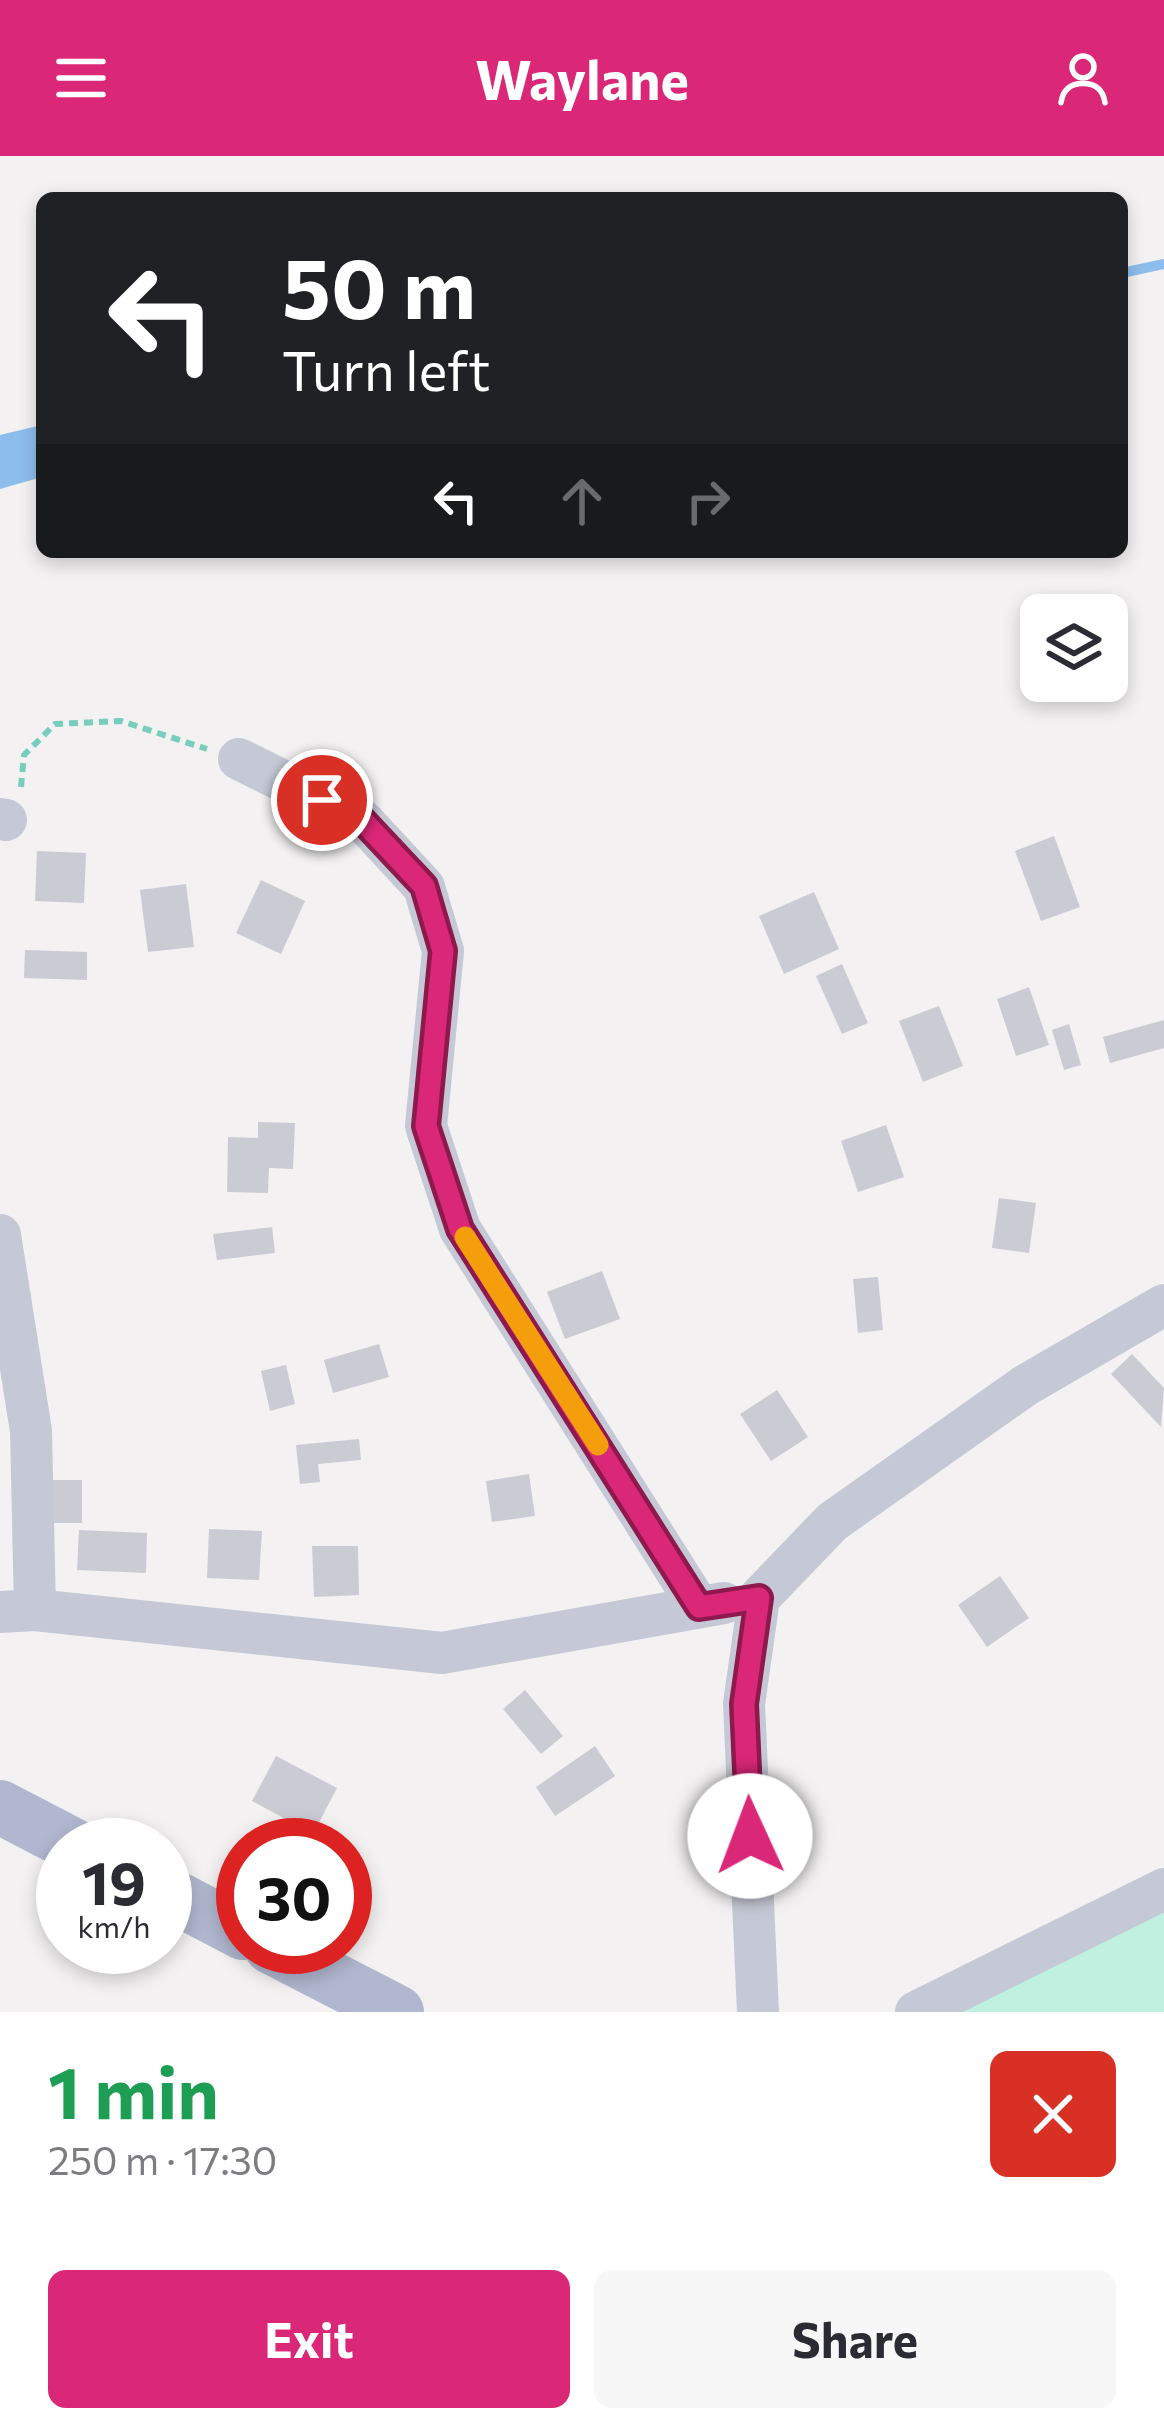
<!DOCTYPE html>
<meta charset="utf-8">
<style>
:root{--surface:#fff;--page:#f7f7f7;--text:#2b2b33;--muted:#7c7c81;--accent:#db2777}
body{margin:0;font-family:Commissioner,sans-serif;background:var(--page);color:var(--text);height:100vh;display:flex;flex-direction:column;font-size:45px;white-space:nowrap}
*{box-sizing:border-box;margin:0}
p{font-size:39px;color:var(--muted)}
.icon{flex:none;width:66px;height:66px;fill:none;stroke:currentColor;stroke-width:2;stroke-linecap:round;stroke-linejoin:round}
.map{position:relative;height:1856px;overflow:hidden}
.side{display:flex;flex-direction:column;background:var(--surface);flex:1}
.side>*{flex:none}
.hud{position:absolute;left:36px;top:36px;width:1092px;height:366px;border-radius:18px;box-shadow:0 6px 18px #0003;background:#202124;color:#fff;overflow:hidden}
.fabs{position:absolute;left:1020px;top:438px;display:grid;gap:24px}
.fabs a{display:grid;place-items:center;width:108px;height:108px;border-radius:18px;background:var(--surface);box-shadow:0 6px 18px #0003;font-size:60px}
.speed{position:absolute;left:36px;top:1662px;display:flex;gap:24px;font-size:60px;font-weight:700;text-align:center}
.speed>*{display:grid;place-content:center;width:156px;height:156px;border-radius:50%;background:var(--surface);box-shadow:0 6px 18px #0003;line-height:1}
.speed small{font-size:30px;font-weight:400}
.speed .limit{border:18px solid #d22;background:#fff;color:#111}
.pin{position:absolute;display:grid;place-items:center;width:102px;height:102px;color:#fff;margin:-51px;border:6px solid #fff;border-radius:50%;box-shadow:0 3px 12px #0007}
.me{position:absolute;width:132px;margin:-66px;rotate:358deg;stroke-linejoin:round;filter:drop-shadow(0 0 9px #0008)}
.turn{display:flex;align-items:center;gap:42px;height:252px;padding:0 48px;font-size:54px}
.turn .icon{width:156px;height:156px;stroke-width:2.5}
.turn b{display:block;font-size:84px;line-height:102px}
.lanes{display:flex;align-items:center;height:114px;padding:0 48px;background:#0003;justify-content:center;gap:60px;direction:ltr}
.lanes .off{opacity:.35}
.round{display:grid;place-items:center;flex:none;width:126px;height:126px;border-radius:18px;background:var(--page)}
.overview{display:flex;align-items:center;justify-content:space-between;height:204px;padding:0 48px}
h1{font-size:72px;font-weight:700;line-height:90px;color:#1e9e55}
.button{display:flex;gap:24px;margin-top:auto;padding:24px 48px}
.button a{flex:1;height:138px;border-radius:18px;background:var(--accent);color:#fff;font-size:48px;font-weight:700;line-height:138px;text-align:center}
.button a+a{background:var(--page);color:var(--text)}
header{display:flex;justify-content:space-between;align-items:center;height:156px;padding:0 48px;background:var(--accent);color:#fff;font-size:54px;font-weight:700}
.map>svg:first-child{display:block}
.green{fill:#c0f0e0}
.water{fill:#8dbded}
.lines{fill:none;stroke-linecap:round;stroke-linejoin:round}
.stream{stroke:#8dbded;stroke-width:10}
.building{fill:#cbccd3}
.path{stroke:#78cebd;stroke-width:6;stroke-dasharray:9 6;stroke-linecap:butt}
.minor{stroke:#c5c9d5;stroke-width:42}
.major{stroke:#b1b7cf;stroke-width:54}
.route-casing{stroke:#8e194d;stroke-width:30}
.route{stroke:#db2777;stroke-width:21}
.slow{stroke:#f59e0b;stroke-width:21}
</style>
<header><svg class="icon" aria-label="menu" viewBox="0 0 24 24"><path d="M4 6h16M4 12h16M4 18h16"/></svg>Waylane<svg class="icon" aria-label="person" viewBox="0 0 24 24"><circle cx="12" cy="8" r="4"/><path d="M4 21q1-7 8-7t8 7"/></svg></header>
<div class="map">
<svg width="1164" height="1856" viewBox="0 0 1164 1856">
<rect width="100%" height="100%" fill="#f3f1f1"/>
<polygon class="green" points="1164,1733 1164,1856 916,1856"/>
<polygon class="water" points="42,269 42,321 0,333 0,279"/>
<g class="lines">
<polyline class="stream" points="1122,117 1164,108"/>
</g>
<g class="building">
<polygon points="1054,680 1080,751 1041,765 1015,695"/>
<polygon points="37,695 86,697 84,747 35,745"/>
<polygon points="261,724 305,745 281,798 236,777"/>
<polygon points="186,728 194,791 148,796 140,734"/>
<polygon points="814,736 839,793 784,818 759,760"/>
<polygon points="25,794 87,796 87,824 24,822"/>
<polygon points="842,808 868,867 842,878 816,820"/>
<polygon points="1029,831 1049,889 1016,900 997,843"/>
<polygon points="939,850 963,910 923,926 899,865"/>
<polygon points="1164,864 1164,892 1110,907 1103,881"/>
<polygon points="1069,868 1081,909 1064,914 1052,874"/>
<polygon points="258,966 295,967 293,1013 269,1012 268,1037 227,1036 228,981 258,982"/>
<polygon points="886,969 904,1021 858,1036 841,985"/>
<polygon points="999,1042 1036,1047 1029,1097 992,1092"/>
<polygon points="272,1071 275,1097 217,1104 213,1078"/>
<polygon points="602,1115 620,1163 565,1183 547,1136"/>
<polygon points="878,1121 883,1174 858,1177 853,1123"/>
<polygon points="379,1188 389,1221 333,1237 324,1204"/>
<polygon points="1132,1198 1164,1232 1161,1271 1111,1218"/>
<polygon points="286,1209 295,1248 270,1255 261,1215"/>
<polygon points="777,1234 808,1281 771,1305 740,1258"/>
<polygon points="359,1283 361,1304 318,1308 320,1326 300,1328 296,1289"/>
<polygon points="529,1318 535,1360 492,1366 486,1325"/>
<rect x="53" y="1324" width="29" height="43"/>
<polygon points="209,1373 262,1375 259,1424 207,1422"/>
<polygon points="79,1374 147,1377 146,1417 77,1414"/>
<polygon points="312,1390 358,1390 359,1439 314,1441"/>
<polygon points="1000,1420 1029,1462 987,1491 958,1449"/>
<polygon points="525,1534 563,1580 541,1598 503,1553"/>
<polygon points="595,1590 615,1620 555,1660 536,1631"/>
<polygon points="276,1600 337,1632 313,1678 252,1645"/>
</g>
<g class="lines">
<polyline class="path" points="21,631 24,599 55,568 121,565 207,593"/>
<g class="minor">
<polyline points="239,603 363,665 424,731 443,795 426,970 460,1073 699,1451"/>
<polyline points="0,663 6,664"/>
<polyline points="0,1079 31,1275 35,1454"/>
<polyline points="0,1456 35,1454 442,1497 724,1447"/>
<polyline points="758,1856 744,1548 759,1442 832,1366 1026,1229 1164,1149"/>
<polyline points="916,1856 1164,1733"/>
</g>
<g class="major">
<polyline points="0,1651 73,1689"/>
<polyline points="165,1736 243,1777"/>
<polyline points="271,1791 397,1856"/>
</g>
</g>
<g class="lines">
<defs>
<polyline id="route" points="322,644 363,665 424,730 443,795 426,970 460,1073 699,1451 759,1442 744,1548 750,1680"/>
</defs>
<use href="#route" class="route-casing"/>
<use href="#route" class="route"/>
<polyline class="slow" points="465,1081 598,1289"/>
</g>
</svg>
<div class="fabs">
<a><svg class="icon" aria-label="layers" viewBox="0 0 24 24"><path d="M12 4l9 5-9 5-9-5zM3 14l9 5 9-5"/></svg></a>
</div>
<div class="speed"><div>19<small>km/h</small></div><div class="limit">30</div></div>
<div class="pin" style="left:322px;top:644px;background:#d93025"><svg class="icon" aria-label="arrive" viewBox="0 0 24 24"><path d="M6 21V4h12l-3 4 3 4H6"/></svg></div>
<svg class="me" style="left:750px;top:1680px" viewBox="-20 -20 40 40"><circle r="19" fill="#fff"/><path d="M0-13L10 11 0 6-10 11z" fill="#db2777"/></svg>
<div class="hud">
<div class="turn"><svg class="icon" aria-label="left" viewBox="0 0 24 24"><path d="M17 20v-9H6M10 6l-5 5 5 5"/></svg><div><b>50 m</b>Turn left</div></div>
<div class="lanes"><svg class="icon" aria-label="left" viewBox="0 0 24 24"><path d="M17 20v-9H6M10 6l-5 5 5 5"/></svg><svg class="icon off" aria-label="ahead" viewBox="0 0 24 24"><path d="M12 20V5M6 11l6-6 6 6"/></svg><svg class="icon off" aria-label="right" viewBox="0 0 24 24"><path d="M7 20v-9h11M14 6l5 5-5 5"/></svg></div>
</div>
</div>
<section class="side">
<div class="overview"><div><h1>1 min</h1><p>250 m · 17:30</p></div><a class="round" style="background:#d93025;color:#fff"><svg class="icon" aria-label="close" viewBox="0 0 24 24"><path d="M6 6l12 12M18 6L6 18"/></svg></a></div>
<div class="button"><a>Exit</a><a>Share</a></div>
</section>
